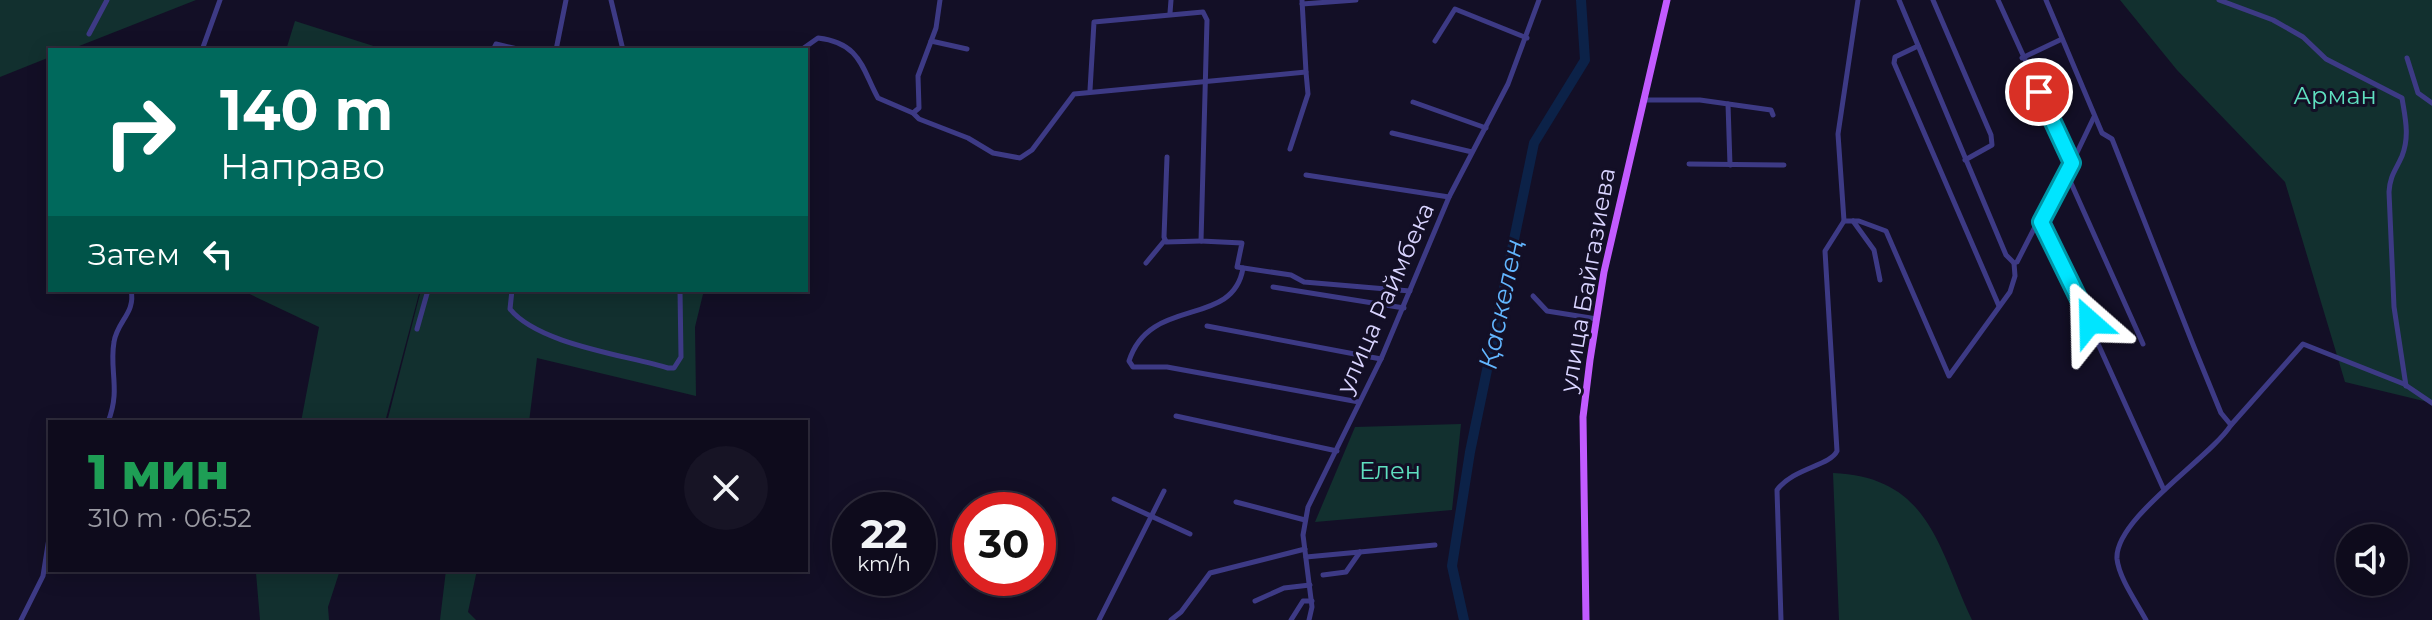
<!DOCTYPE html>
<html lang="ru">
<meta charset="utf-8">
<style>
:root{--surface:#0e0b1c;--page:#171425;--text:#f1f3f6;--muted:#9b9ba3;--line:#2e2b3b}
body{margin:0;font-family:Montserrat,sans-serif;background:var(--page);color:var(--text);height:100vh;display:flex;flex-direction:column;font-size:30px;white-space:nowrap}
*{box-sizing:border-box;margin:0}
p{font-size:26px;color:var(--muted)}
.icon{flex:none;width:44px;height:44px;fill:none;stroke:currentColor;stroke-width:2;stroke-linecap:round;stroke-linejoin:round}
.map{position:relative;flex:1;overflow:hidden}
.panel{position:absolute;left:48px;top:420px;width:760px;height:152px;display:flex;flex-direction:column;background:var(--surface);border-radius:0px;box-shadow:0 4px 20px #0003,0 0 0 2px var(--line)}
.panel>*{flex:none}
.top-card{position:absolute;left:48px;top:48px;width:760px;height:244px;border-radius:0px;box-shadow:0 4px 20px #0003,0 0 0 2px var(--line);background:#00695c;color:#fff;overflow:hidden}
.buttons{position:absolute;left:2336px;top:524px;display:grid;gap:16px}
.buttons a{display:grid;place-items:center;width:72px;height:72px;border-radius:50%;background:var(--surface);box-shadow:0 4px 20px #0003,0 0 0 2px var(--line);font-size:40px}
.speed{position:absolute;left:832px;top:492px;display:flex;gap:16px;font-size:40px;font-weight:700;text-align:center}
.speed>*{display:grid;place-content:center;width:104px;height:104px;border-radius:50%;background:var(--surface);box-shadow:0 4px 20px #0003,0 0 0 2px var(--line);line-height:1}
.speed small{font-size:20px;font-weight:400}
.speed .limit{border:12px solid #d22;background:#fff;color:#111}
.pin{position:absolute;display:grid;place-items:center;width:68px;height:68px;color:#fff;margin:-34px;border:4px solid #fff;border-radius:50%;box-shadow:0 2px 8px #0007}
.me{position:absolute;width:88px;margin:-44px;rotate:335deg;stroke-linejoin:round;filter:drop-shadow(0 0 6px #0008)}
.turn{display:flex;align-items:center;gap:28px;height:168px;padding:0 40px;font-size:36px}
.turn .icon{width:104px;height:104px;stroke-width:2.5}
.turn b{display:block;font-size:56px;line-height:68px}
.then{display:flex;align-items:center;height:76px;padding:0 40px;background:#0003;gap:16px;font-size:30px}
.round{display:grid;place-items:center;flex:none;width:84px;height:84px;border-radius:42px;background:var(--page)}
.headline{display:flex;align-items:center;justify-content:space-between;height:136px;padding:0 40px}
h1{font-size:48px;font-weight:800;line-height:60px;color:#1e9e55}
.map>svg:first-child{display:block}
.green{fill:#12302f}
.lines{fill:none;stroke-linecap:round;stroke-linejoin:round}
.river{stroke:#0c2248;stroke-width:10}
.minor{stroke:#3d3a85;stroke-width:5}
.major{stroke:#c25bff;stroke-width:7}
.route-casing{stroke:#0095a6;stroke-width:20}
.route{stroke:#00e5ff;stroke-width:14}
.labels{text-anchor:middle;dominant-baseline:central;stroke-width:6;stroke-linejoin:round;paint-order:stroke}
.park-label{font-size:24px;fill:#5fe0c0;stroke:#130f26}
.street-label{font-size:24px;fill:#d9d4ff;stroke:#130f26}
.water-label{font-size:26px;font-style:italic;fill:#62b6ff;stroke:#130f26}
</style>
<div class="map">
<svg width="2432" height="620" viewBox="0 0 2432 620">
<rect width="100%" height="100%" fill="#130f26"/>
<g class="green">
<polygon points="0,0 196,0 69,50 50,50 50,57 0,77"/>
<polygon points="2120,0 2432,0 2432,403 2345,382 2285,182 2177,70"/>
<polygon points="295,21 386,50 286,50"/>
<polygon points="241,290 420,290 385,422 301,422 319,327"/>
<polygon points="421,290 704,290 695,327 696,396 537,358 529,422 387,422"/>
<polygon points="1461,424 1452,510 1315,522 1355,427"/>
<path d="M1833,473C1930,477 1938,548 1972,620H1839Z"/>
<polygon points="253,570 340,570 328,607 329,620 260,620 256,573"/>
<polygon points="446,570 477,570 468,612 476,620 440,620"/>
</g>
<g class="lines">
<polyline class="river" points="1464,620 1452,566 1470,452 1534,143 1585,60 1581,0"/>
<g class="minor">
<polyline points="611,0 623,50"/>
<polyline points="1899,0 2006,255 2014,263 2017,262 2036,225 2044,224 2164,490"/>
<polyline points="1933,0 1991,135 1992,145 1965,160"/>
<polyline points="1998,0 2072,163 2094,117"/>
<polyline points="2046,0 2102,133 2112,139 2194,347 2221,413 2231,425 2303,344 2404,384 2432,403"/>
<path d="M2219,0L2273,20L2303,37L2326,59L2402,98C2405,117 2410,136 2402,156C2396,170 2390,175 2389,192L2394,307L2406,386"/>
<polyline points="1302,4 1356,0"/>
<polyline points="1170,13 1171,0"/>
<polyline points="89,34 107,0"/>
<polyline points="931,41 967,49"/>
<polyline points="1435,41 1455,9 1527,38"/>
<polyline points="1918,46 1895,57 1894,63 1999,306"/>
<polyline points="202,50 220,0"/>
<polyline points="493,50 496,44 522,50"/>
<polyline points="556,50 566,0"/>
<path d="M801,50L818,38C861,43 862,69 878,98L913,113L919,108L918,76L936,28L940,0"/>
<polyline points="2022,58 2062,39"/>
<polyline points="2407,58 2418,93 2432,103"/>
<polyline points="1090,90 1094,22 1203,12 1207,20 1201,241 1242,243 1237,267 1291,275 1304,282 1410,291"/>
<polyline points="1643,100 1700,100 1771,110 1773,115"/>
<polyline points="1413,102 1486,128"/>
<polyline points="1728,104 1730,165"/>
<polyline points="913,113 919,119 968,138 993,153 1020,158 1032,150 1074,94 1306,72 1302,0"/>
<polyline points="1392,133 1472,152"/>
<polyline points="1290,149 1308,94 1306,72"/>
<polyline points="1167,157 1164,237 1166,242 1201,241"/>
<polyline points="1689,164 1784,165"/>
<polyline points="2067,174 2143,344"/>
<polyline points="1306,175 1449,197"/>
<polyline points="1844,221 1859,221 1886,231 1949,376 2010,292 2015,276 2014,263"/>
<polyline points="1853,221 1874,250 1880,280"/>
<polyline points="2041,222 2072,163"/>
<polyline points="1146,263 1165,240"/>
<path d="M1243,268C1233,329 1150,295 1129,361L1133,367H1167L1359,402"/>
<polyline points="1273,287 1404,308"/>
<path d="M512,290L510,309C538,344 625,355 668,368H674L681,357L680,290"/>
<polyline points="1533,296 1547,311 1597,319"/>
<polyline points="1207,326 1381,359"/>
<polyline points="417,329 428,290"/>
<polyline points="1176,416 1337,451"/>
<path d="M108,422C121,389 109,371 114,342C117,321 136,313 131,290"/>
<polyline points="1114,499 1190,534"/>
<polyline points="1236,502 1305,520"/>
<polyline points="1306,557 1435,545"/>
<polyline points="1323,575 1346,572 1360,552"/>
<polyline points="1255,601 1284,588 1310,585"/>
<polyline points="21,620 43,576 50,532"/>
<polyline points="1099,620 1164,491"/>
<polyline points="1171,620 1181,612 1210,573 1305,549"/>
<polyline points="1291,620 1303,601 1312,601"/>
<polyline points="1309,620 1312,607 1303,535 1308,507 1381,359 1449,197 1508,84 1539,0"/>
<path d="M1781,620L1777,490C1793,468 1830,466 1837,451L1825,251L1844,221L1838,134L1858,0"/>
<path d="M2146,620C2137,603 2119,578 2117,559C2114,519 2210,458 2231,425"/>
</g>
<polyline class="major" points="1586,620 1583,417 1590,360 1604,272 1667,0"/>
</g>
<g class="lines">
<defs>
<polyline id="route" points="2039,92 2072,163 2041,222 2090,322"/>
</defs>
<use href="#route" class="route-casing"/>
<use href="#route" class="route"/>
</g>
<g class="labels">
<g class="park-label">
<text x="2335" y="95">Арман</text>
<text x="1390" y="470">Елен</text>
</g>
<g class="street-label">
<text transform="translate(1587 280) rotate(-80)">улица Байгазиева</text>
<text transform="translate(1385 298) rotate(-66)">улица Раймбека</text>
</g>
<g class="water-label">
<text transform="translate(1501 304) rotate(-78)">Қаскелең</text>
</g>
</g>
</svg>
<div class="buttons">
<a><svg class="icon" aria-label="sound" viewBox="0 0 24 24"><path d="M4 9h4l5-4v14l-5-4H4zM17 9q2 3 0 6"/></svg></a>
</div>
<div class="speed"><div>22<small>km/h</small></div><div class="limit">30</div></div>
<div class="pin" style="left:2039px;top:92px;background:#d93025"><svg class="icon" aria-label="arrive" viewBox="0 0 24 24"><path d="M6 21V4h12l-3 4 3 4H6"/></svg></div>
<svg class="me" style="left:2090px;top:322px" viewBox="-20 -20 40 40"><path d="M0-17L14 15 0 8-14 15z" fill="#00e5ff" stroke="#fff" stroke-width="4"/></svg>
<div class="top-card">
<div class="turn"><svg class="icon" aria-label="right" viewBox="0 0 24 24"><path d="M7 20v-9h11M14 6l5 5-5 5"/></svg><div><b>140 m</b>Направо</div></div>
<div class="then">Затем<svg class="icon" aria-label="left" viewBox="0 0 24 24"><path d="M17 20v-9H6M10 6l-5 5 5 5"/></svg></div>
</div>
<section class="panel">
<div class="headline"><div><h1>1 мин</h1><p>310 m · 06:52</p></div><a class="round"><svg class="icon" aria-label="close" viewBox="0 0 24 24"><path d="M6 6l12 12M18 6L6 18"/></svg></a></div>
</section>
</div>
